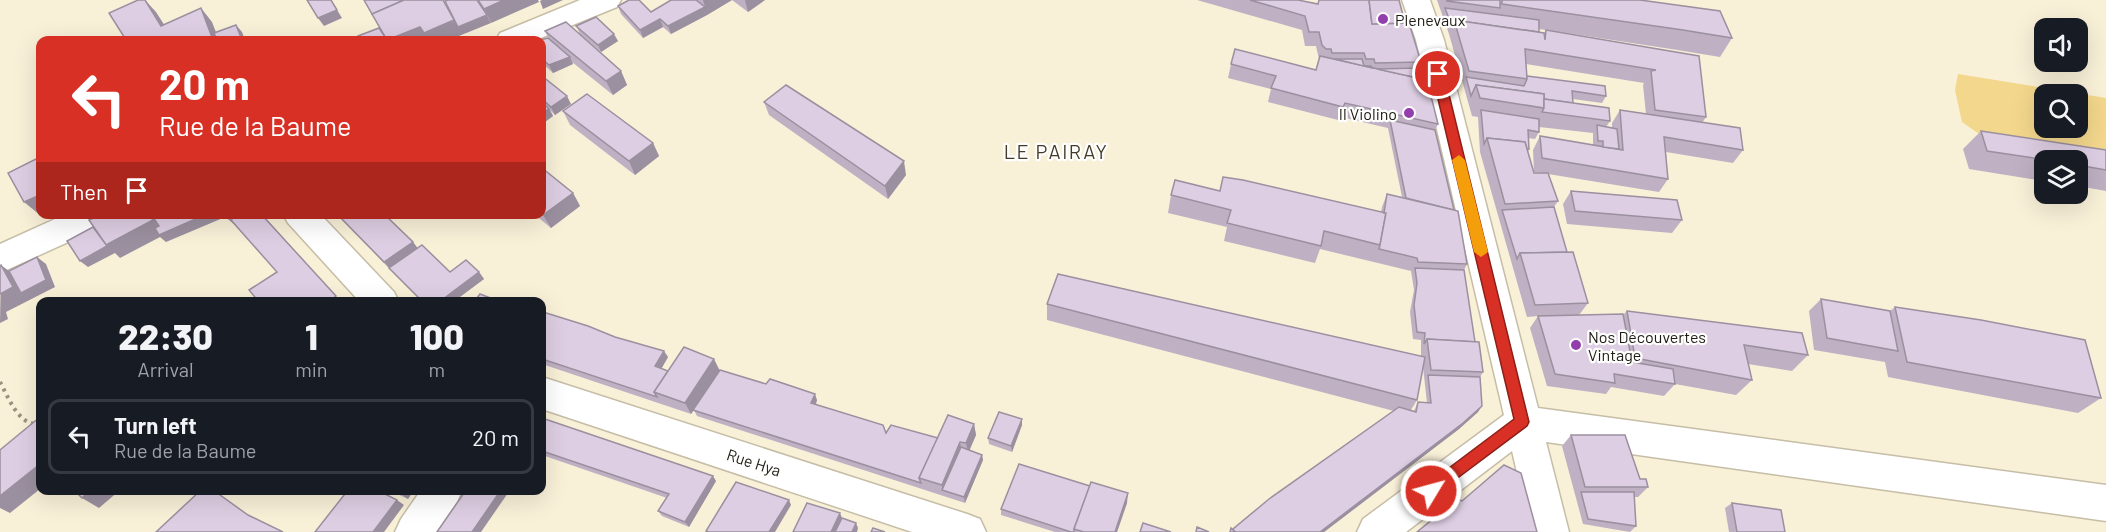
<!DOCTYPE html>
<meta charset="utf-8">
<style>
:root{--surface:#171b24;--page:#242831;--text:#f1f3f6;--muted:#9ea1a6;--line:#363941}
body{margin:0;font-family:Barlow,sans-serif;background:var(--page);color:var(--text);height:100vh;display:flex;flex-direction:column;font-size:22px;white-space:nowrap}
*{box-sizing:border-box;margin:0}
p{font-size:20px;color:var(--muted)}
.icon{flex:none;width:33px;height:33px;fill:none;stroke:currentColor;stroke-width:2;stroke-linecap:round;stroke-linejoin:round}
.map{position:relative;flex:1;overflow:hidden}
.sheet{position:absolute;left:36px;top:297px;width:510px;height:198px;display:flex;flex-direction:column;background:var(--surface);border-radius:12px;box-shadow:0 6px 24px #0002}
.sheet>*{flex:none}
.guide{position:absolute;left:36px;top:36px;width:510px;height:183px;border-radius:12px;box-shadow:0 6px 24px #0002;background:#d93025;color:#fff;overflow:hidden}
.fabs{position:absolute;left:2034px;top:18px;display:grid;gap:12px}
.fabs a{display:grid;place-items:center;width:54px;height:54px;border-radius:12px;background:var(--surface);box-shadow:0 6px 24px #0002;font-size:30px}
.pin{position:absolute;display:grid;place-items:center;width:51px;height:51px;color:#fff;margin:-26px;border:3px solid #fff;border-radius:50%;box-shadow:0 2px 6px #0007}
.me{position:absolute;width:66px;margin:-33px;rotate:53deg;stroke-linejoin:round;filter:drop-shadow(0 0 4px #0008)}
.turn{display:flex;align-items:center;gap:21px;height:126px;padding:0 24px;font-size:27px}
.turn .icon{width:78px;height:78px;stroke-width:2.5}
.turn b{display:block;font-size:42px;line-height:51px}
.then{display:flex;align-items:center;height:57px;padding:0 24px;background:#0003;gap:12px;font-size:22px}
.eta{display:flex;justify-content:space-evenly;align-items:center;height:102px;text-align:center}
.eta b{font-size:36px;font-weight:800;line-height:42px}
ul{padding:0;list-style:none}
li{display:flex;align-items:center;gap:18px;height:75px;margin:0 12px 9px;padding:0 12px;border:3px solid var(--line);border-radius:12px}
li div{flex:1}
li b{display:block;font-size:22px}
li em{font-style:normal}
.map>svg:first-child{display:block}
.green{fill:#f3d78c;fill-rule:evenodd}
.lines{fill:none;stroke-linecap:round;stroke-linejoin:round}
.minor-casing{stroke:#c6bda6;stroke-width:3}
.major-casing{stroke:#c6bda6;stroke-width:3}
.path{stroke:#989281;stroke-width:4;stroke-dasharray:3 4.5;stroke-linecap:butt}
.minor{fill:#fff;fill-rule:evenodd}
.major{fill:#fff;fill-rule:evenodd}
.wall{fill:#bfb1c3;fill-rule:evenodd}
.shaded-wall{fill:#9b909f}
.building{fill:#decee3;stroke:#9b909f;stroke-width:1.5}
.route{fill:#d93025;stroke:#8d1f18;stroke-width:1.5}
.slow{fill:#f59e0b}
.poi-dot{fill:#923eac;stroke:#fefefe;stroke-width:2}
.labels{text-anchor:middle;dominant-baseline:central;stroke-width:4.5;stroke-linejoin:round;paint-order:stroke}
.poi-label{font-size:16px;fill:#1e1b12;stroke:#fefefe;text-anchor:start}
.street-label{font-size:16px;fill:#1e1b12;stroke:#fefefe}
.quarter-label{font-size:20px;letter-spacing:1.5px;fill:#443c28;stroke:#fefefe}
</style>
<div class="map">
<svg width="2106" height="532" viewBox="0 0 2106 532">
<rect width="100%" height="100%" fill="#f9f0d8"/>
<path class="green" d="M1958,74L2106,98V171L2078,160H2044L1989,141L1962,122L1955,90ZM2044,94H2078V128H2044Z"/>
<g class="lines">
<defs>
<g id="minor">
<polygon points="1402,0 1430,0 1444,40 1538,408 2106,485 2106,521 1546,442 1569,532 1531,532 1512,451 1406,532 1357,532 1363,519 1504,415 1416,40"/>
<polygon points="283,214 320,214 394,292 399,302 360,302 288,223"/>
<polygon points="542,377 967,514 980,519 986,532 912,532 542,409"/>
<polygon points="421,490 462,490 457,502 436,532 395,532 401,519"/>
</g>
<g id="major">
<polygon points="580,0 621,0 617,7 536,40 496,40 500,33"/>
<polygon points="66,214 115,214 110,223 0,273 0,244"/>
</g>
</defs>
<use href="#minor" class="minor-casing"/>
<use href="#major" class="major-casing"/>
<path class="path" d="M0,382C9,398 18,426 40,424"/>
<use href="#minor" class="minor"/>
<use href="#major" class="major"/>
</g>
<g class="wall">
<polygon points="671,0 732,0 707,15 671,34 663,27 643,38 621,14 618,6 651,12"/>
<polygon points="732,0 765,0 748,12"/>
<path d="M1197,0H1298L1405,23L1421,62L1419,68L1438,124L1435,130L1467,264L1464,270L1475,342L1483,372L1480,377L1478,412L1459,429L1324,532H1230L1394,411L1047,320V304L1421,356V340L1413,339L1410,312L1414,290L1411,271L1320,249L1315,263L1224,241L1227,227L1168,213L1171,195L1220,191L1381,212L1382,207L1387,194L1402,197L1388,128L1341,117L1338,120L1268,102L1271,89L1228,78L1231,64L1316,70L1319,59L1316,46H1305L1302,30ZM1423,367L1427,403L1418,402L1414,411L1411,410L1417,400Z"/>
<path d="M1437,0H1640L1732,38L1720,57L1671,49L1560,32L1699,56L1706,117L1702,123L1743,150L1733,163L1666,152L1668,179L1659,192L1548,174L1558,201L1554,207L1567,252L1588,303L1579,315H1623L1627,311L1808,355L1792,371L1748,364L1752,380L1736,395L1675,384L1664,396L1611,387L1606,394L1547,386L1530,328L1538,316L1527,317L1480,152L1478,117L1472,116L1449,34ZM1539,29L1546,30L1544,33L1539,32ZM1526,64L1644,83L1643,85L1646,114L1620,110L1612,123V128L1606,127L1610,121L1573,103V99L1602,103L1606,96L1527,76ZM1539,127L1593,133V145L1540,136L1533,150L1534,172L1543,173H1534L1528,152L1529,149L1528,138L1535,139L1539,132Z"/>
<polygon points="576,26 618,41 601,52 580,34"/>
<polygon points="545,31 621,71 627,85 613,95 572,62 573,64 553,73 542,63 542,40 548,38"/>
<polygon points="542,72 544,76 542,76 571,104 555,115 550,110 553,116 542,124"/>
<polygon points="764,102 906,175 888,199 769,115"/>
<polygon points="563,111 653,143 659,156 635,175 570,125"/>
<polygon points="1981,131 2106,150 2106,191 2078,186 2078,160 2044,160 2044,181 1969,169 1963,149"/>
<polygon points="542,168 573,193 580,206 551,228 534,214 542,214"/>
<polygon points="1571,191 1682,220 1672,233 1567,224 1563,204"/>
<polygon points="336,214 384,214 413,242 417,248 450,272 479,272 484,279 453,302 422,302"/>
<polygon points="1821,299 1890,311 1895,307 2101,398 2078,413 1888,377 1885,362 1814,350 1809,311"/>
<polygon points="542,314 615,337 668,357 661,369 668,371 719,370 817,400 816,404 886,433 938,438 974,424 976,435 969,450 982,455 983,460 965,503 697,416 694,410 691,414 542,364"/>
<polygon points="542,418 716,481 689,527 662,516 658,511 667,498 542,455"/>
<polygon points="1022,419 1022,425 1012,452 989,444 988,438"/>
<polygon points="1571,435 1640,479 1648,487 1638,497 1634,497 1636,526 1630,532 1583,524 1562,446"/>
<polygon points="1090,486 1127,503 1117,532 1055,532 1001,515 1001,509"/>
<polygon points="388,490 414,490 408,499"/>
<polygon points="1732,503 1785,532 1729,532 1725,508"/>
</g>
<g class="shaded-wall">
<polygon points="145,0 156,12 174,40 161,26"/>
<polygon points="331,0 342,18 324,26 318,18"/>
<polygon points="504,0 538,0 539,2 491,23 484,9"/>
<polygon points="542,0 563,0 543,9 540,1"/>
<polygon points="703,0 732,0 707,15 671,34 668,26 705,7"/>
<polygon points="745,0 765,0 748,12"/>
<polygon points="201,8 212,22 219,40 213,40"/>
<polygon points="487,15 491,23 449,40 387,40 420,27"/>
<polygon points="660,19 663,27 643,38 640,30"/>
<polygon points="236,25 242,32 245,40 242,40"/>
<polygon points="614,34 618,41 601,52 598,45"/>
<polygon points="570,57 573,64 553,73 549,65"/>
<polygon points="621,71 627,85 613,95 606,81"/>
<polygon points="567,96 571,104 555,115 551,107"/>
<polygon points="1345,103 1341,117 1338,120 1343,107"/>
<polygon points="549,109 553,116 542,124 542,113"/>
<polygon points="653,143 659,156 635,175 629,161"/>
<polygon points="904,161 906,175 888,199 885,186"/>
<polygon points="573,193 580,206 551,228 543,215"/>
<polygon points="40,195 41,214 40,215 24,202"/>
<polygon points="149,214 230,215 166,242 160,237 120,258 115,253 88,267 80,261 106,245"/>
<polygon points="262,214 341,302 329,302"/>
<polygon points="413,242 423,255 389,268 395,275 384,262"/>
<polygon points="37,257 46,264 55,287 6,312 8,319 0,323 1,265 18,278"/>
<polygon points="479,272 484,279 453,302 439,302"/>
<polygon points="664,351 668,357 659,373 655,366"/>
<polygon points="714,359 720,371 691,414 685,403"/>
<polygon points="815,394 817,400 814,409 811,403"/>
<polygon points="1482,406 1478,412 1459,429 1324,532 1320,532"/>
<polygon points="1022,419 1022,425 1012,452 1011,446"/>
<polygon points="974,424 976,435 968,454 966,443"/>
<polygon points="960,442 962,453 942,490 942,485"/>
<polygon points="982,455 983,460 965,503 964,497"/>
<polygon points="40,464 40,489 10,513 0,508 0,496"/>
<polygon points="713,476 716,481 689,527 685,522"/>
<polygon points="90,490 120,490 99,508 82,498"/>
<polygon points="404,490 414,490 408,499 401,494"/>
<polygon points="501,490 510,490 481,532 472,532"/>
<polygon points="1128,493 1127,503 1117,532 1115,532"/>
<polygon points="397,500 404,505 384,532 373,532"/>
<polygon points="789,500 791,505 775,532 769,532"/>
<polygon points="840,513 844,523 840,532 831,532"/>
<polygon points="856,523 858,528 857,532 852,532"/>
</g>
<g class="building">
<polygon points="138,0 145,0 161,26 201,8 213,40 126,40 109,13"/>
<polygon points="307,0 331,0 337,10 318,18"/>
<polygon points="364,0 404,0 372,14"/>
<polygon points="404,0 443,0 454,20 424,33 420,27 387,40 372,14"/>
<polygon points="448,0 477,0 487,15 458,27 445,1"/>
<polygon points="478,0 504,0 484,9"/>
<polygon points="629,0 639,0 651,12 671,0 696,0 705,7 668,26 660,19 640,30 618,6"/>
<polygon points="1250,0 1298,0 1318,4 1319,0 1369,0 1372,24 1409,23 1421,62 1375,63 1374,59 1366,59 1364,53 1332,53 1331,49 1326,49 1322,45 1319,32 1309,32 1305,16"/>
<polygon points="1369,0 1399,0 1405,23 1372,24"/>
<polygon points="1447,0 1500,0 1500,8 1447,1"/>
<polygon points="1502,0 1640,0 1720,11 1732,38 1683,30 1502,4"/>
<polygon points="1445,8 1539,20 1539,32 1454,20 1452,27"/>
<polygon points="596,17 614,34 598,45 576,26"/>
<polygon points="1454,20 1544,33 1545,40 1546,30 1699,56 1706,117 1655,110 1651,71 1656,70 1525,49 1527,79 1469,71"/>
<polygon points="566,22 621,71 606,81 545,31"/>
<polygon points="236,25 242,40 217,40 214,33"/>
<polygon points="379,28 387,40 360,40 358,36"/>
<polygon points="548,38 570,57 549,65 542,59 542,40 540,40"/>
<polygon points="1235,49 1316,70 1320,56 1427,80 1438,124 1345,103 1343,107 1271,88 1276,76 1231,64"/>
<polygon points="1335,59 1362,59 1364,66 1371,66 1372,68"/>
<polygon points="1419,68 1422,79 1377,69"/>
<polygon points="542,76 567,96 551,107 542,99"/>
<polygon points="1527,76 1605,86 1606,96 1572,91 1573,103 1544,99 1544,94 1476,85 1471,96 1466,77 1524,86 1527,79"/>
<polygon points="786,85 904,161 885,186 764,102"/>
<polygon points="1476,85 1544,94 1544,108 1480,98"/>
<polygon points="587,94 653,143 629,161 563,111"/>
<polygon points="1544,99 1609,108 1610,121 1542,112 1544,108"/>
<polygon points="542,102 549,109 542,113"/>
<polygon points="1481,110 1539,119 1539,132 1528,130 1529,149 1527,149 1525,142 1487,138 1484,144"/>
<polygon points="1620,110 1740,128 1743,150 1664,137 1668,179 1542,158 1540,136 1623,150"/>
<polygon points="1390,120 1435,130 1454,210 1406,198"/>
<polygon points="1597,125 1617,129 1619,149 1603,147 1603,141 1598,141"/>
<polygon points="1981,131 2106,150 2106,170 2078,165 2078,160 2048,160 1987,151"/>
<polygon points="1487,138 1525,142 1534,173 1548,173 1558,201 1505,204"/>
<polygon points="40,157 40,195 24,202 8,173"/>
<polygon points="542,168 573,193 543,215 542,213"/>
<polygon points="1223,177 1243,180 1386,213 1380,245 1324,231 1321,246 1227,223 1231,210 1171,195 1175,180 1220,191"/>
<polygon points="1571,191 1677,200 1682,220 1575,211"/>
<polygon points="1387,194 1458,211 1467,264 1418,262 1417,258 1379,249 1380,245 1386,213 1384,213"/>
<polygon points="1554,207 1567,252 1520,253 1517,259 1502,210"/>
<polygon points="102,214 149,214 153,220 106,245 89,220"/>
<polygon points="151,214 207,214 159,235 155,228 159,226"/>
<polygon points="225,214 238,214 231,220 235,224 225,216"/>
<polygon points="238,214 261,214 336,296 329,302 259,302 249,290 277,272 231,220"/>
<polygon points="337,214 384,214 413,242 384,262"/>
<polygon points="93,227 107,246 80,261 67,241"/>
<polygon points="422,245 450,272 466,260 479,272 439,302 423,302 389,268"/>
<polygon points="1573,252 1588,303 1535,305 1520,253"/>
<polygon points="37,257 46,280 21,293 9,271"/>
<polygon points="1,265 13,287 0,294 0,266"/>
<polygon points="1415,268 1464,270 1475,342 1427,339 1424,344 1425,333 1417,332 1414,305 1417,283"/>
<polygon points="1058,274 1425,357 1417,400 1047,304"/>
<polygon points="480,294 501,302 474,302"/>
<polygon points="1821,299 1890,311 1898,351 1827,338"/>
<polygon points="1895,307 1981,320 2085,340 2101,398 1907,362"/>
<polygon points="1627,311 1802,333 1808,355 1744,345 1752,380 1635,358"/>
<polygon points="543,312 588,326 615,337 664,351 655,366 668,371 654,392 657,397 542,359 542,314"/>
<polygon points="1623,314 1632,362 1673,369 1675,384 1614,374 1615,383 1555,374 1538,316"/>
<polygon points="1427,339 1479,342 1483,372 1431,370"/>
<polygon points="684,347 714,359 685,403 654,392"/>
<polygon points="720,370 766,384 770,379 815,394 811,403 883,425 886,433 891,425 938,438 919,478 921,483 693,410"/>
<polygon points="1428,375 1480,377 1482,406 1463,423 1320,532 1235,532 1233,529 1269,499 1399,407 1416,412 1418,402 1431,403"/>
<polygon points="999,412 1022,419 1011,446 988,438"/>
<polygon points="948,415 974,424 966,443 960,442 942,485 919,478"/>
<polygon points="40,417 40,464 0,496 0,450"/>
<polygon points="542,418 713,476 685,522 658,511 669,494 542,451"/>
<polygon points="1571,435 1625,435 1640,479 1646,479 1648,487 1585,487"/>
<polygon points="961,447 982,455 964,497 942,490"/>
<polygon points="1019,464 1090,486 1074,529 1074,532 1071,532 1001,509"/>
<polygon points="1504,465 1521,473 1537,532 1417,532 1457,499 1462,501"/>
<polygon points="736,482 789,500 769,532 709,532 706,531"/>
<polygon points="1091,482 1128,493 1115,532 1084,532 1074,529"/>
<polygon points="74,490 90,490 82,498"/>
<polygon points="201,490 213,490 248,515 283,532 156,532"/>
<polygon points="348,490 377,490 397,500 373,532 315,532"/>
<polygon points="394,490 404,490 401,494"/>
<polygon points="466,490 501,490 472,532 437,532"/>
<polygon points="1581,492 1634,492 1636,526 1588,519"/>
<polygon points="807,503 840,513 831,532 793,532"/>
<polygon points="1732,503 1781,510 1785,532 1737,532"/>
<polygon points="842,518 856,523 852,532 835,532"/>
<polygon points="1143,523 1171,532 1140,532"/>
<polygon points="1197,527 1209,532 1196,532"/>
<polygon points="873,528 885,532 871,532"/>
<polygon points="1231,528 1235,532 1230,532"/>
</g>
<polygon class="route" points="1438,69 1444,74 1529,422 1527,426 1431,498 1425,496 1423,491 1425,486 1514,419 1432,74"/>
<polygon class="slow" points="1459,155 1465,160 1488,252 1481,257 1474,252 1452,160"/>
<g class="poi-dot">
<circle cx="1383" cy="19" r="6"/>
<circle cx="1409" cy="113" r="6"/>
<circle cx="1576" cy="345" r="6"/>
</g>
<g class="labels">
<g class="poi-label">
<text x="1395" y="19">Plenevaux</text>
<text x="1397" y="113" text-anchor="end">Il Violino</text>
<text x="1588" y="336">Nos Découvertes<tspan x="1588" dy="18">Vintage</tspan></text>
</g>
<g class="street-label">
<text transform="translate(754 462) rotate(18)">Rue Hya</text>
</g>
<g class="quarter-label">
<text x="1056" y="151">LE PAIRAY</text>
</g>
</g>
</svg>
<div class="fabs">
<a><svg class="icon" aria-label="sound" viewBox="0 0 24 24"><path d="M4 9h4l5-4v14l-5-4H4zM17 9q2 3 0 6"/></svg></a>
<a><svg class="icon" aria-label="search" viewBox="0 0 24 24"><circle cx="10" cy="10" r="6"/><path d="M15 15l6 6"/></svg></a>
<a><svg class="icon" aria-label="layers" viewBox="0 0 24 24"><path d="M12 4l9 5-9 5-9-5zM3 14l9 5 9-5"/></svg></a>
</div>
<div class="pin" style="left:1438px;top:74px;background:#d93025"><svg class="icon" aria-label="arrive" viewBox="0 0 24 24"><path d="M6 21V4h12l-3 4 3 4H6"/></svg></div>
<svg class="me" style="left:1431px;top:491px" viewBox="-20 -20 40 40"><circle r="17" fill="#d93025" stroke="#fff" stroke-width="3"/><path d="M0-11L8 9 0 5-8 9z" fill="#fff"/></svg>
<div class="guide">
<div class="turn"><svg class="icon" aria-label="left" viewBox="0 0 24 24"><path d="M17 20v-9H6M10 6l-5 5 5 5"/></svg><div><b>20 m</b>Rue de la Baume</div></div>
<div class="then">Then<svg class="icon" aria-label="arrive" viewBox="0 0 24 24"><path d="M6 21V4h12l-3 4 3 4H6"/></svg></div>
</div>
<section class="sheet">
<div class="eta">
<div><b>22:30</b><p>Arrival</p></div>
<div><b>1</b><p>min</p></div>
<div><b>100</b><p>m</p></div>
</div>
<ul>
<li><svg class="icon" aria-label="left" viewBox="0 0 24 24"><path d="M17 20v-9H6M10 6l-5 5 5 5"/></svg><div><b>Turn left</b><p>Rue de la Baume</p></div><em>20 m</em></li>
</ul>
</section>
</div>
